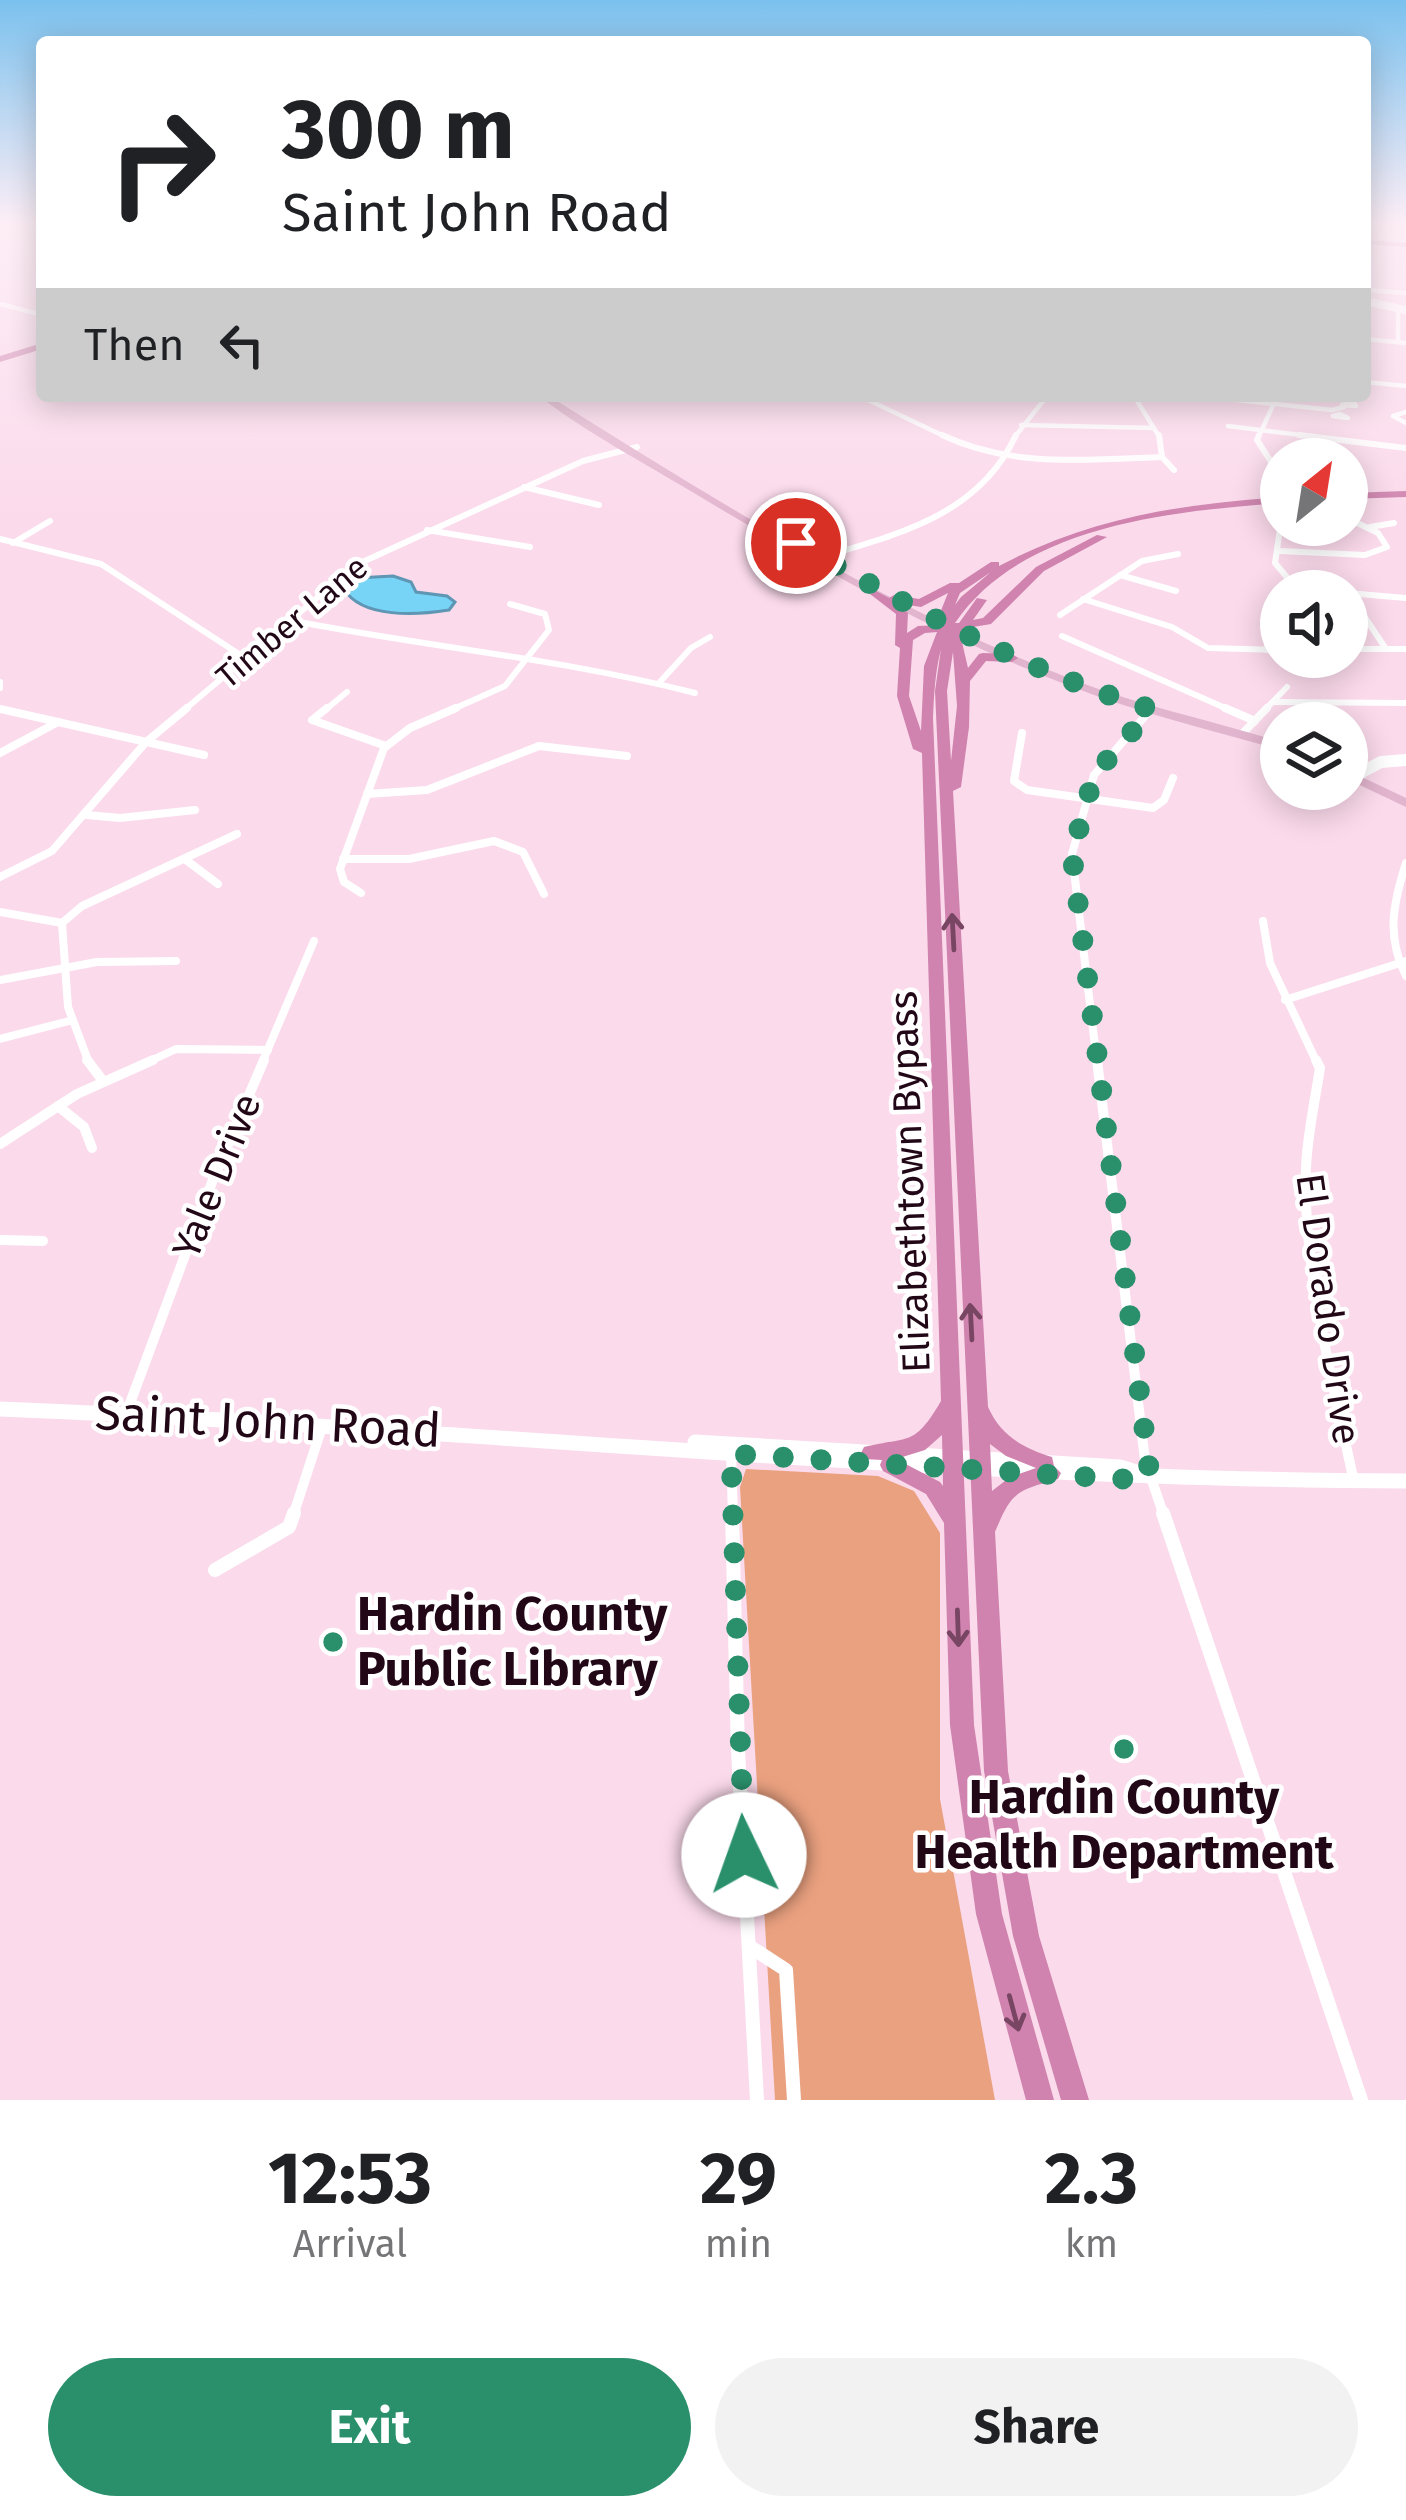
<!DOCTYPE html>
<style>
:root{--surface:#fff;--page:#f2f2f2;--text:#202124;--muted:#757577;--accent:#2a906c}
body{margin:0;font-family:"Fira Sans",sans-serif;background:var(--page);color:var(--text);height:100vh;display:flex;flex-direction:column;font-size:45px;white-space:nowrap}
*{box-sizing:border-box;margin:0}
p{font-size:39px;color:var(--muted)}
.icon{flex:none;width:66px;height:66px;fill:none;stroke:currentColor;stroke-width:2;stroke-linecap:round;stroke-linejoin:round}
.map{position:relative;height:2100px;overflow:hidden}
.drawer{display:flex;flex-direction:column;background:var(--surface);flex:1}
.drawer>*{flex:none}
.hud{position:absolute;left:36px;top:36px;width:1335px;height:366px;border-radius:12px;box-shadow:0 6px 30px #0003;background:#fff;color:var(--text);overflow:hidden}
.needle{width:78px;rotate:30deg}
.controls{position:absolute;left:1260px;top:438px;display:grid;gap:24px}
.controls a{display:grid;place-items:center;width:108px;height:108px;border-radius:50%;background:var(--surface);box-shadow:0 6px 30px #0003;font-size:60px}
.pin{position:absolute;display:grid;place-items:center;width:102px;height:102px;color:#fff;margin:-51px;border:6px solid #fff;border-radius:50%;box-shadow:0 3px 12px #0007}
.me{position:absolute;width:132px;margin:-66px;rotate:357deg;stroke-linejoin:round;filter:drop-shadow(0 0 9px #0008)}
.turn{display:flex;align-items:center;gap:42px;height:252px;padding:0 48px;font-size:54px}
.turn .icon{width:156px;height:156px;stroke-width:2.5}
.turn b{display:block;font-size:84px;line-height:102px}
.then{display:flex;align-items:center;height:114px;padding:0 48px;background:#0003;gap:24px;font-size:45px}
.eta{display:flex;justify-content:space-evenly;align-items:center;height:204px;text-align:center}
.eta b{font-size:72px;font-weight:700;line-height:84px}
.primary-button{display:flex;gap:24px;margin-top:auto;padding:24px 48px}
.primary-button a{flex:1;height:138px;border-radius:72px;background:var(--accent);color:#fff;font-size:48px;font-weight:700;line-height:138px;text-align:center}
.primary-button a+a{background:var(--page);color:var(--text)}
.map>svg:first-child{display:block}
.green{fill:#eaa180}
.water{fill:#77d4f7;stroke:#5e96b4;stroke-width:3}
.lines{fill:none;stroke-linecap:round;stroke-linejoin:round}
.street-far4{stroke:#fff;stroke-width:4.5}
.street-far3{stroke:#fff;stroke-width:6}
.street-far2{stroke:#fff;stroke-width:8}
.street-far1{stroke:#fff;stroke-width:10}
.street{stroke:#fff;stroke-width:14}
.secondary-far2{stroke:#fff;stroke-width:8}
.secondary-far1{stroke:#fff;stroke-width:12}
.secondary{stroke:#fff;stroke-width:15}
.primary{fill:#e2b5ce;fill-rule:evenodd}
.highway{fill:#cf83ae;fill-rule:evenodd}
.oneway{stroke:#784562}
.route{stroke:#2a906c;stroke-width:21;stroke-dasharray:0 37.8}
.poi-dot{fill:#2a906c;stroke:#fff;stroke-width:4.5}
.labels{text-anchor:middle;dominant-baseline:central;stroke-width:9;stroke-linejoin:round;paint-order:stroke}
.far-street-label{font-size:33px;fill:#220717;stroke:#fff}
.street-label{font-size:39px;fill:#220717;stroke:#fff}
.near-street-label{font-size:48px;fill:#220717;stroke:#fff}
.near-poi-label{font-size:48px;font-weight:bold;fill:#220717;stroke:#fff;text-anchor:start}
</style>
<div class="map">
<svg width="1406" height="2100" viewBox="0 0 1406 2100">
<rect width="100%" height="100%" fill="#fbdaeb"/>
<polygon class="green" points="746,1469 878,1476 914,1491 940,1533 940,1799 995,2100 775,2100 740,1487"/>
<path class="water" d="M393,576L411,582L416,592L447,596L455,602L449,610C418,615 362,619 344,589L357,578Z"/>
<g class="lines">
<g class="street-far4">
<polyline points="1365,290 1406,293"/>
<polyline points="0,304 42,315"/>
<polyline points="1398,312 1398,342"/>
<polyline points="1365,339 1406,343"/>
<polyline points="1365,382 1406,386"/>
<polyline points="860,396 948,438"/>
<polyline points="1134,396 1160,438"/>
<polyline points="1249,398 1228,399 1332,410 1344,407"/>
<polygon points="1349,403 1355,404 1356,406 1342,405"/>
<polyline points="1406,412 1393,416 1406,423"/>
<polygon points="1340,414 1348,418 1333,416"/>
<polyline points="1021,425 1154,428"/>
<polyline points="1228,426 1324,438"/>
<polyline points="1014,438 1047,396"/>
<polyline points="1258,438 1276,399"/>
</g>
<g class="street-far3">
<path d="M942,435C1011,468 1087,460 1162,457"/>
<polyline points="1159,435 1162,457 1174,470"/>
<polyline points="1259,435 1257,440 1273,465 1281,469"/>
<polyline points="1299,435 1406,448"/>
<polyline points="524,487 599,505"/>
<polyline points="1281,522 1275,563 1296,588"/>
<polyline points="1370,527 1394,523"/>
<polyline points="427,530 530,547"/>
<polyline points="0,539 101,564 248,660"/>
<polyline points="13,543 50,521"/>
<polyline points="1280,551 1365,555 1387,547 1378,533 1347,518"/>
<path d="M813,560C893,535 978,518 1016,435"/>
<polyline points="1120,575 1176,591"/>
<polyline points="1347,593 1406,598"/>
<polyline points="1083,599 1172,627 1208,648 1281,650"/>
<polyline points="1060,615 1142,561 1178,554"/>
<polyline points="1364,616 1386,649"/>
<path d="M294,621C428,647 563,659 695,693"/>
<polyline points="1062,636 1232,711"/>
<polyline points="1347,649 1406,649"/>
<polyline points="1266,650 1277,590 1327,591"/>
<polyline points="0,682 0,688"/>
<polyline points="658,684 691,648 710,637"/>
<polyline points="1273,702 1406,703"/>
<polyline points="0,709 7,711"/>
<polyline points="183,711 356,565 583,461 637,447"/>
<polyline points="324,711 347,692"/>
<polyline points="449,711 505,686 549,630 545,614 510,604"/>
<polyline points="1264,711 1287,687"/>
</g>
<g class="street-far2">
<polyline points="327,708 312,720 386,746"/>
<polyline points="1225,708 1255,721"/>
<polyline points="0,709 204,755"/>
<polyline points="1022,733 1014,781 1027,790 1153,808 1164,800 1173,778"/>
<polyline points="1242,734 1267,708"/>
<polyline points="0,753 58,722"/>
<polyline points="367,794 427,790 539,746 627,756"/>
<polyline points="87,815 120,818 195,810"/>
<polyline points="343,859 409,859 494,841 523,852 544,894"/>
<polyline points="186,860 218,884"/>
<path d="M1406,863C1393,904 1386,936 1406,976"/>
<polyline points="0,877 52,851 146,742 187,708"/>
<polyline points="361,893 344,882 340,869 384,748 410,728 456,708"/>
<polyline points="0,912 62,923"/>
<polyline points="1263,921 1270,963 1317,1063"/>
<polyline points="0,980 97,962 176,961"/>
<polyline points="1285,1000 1406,961"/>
<polyline points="0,1039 73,1020"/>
<polyline points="89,1063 68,1007 62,923 82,906 237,834"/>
<polyline points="146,1063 176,1049 268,1050"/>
<polyline points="262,1063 314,941"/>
<polyline points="1097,1063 1072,854 1094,775 1152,708"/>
</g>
<g class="street-far1">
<polyline points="87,1060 103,1081"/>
<polyline points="1097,1060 1145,1460 1164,1516"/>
<path d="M1316,1060L1320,1068C1315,1101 1307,1136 1306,1169C1302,1266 1334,1387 1354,1482"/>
<polyline points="58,1106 84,1127 92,1148"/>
<polyline points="0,1144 77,1094 153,1060"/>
<polyline points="0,1240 43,1241"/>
<polyline points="126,1414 214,1177 264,1060"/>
<polyline points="731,1452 733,1516"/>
<polyline points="293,1516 323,1424"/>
</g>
<g class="street">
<polyline points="732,1513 738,1750 757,2100"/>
<polyline points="1163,1513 1361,2100"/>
<polyline points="215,1570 289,1527 294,1513"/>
<polyline points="749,1946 786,1970 794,2100"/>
</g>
<polyline class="secondary-far2" points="1365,301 1406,310"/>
<polyline class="secondary-far1" points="1359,779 1360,773 1381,762 1406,760"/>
<g class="secondary">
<path d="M0,1409C469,1428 936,1480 1406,1481"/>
<polyline points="695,1442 1120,1467 1139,1473"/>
</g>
<g class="primary">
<path d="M539,396H549C719,502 891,611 1079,682C1145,707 1214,721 1281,742V750C1211,730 1138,713 1070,686C938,636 815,566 694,493C644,463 584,431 539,396Z"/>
<polygon points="1347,770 1406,798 1406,807 1347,779"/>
</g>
<g class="highway">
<polygon points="1365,240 1406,243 1406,247 1365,244"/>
<polygon points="42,343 42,349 0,362 0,356"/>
<polygon points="1406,491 1406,497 1347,499 1347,493"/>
<path d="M1281,497V503C1173,511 1021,525 955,623H959L977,598L987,600L973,620L983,618L1036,567L1097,535L1107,537L1044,571L991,624L967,628L961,638L968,668L979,654L983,653L1012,654L1018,658L1012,662L986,661L970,681L969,727L961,787L953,791L988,1407C1001,1436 1023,1448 1052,1457L1054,1466L1061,1473L1058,1479C1016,1491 1012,1491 995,1532L1008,1771L1039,1936L1089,2100H1061L1013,1936L984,1771L935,691L941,649C935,672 934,695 933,718L974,1725L1002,1914L1054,2100H1026L976,1914L950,1725L944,1523L926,1494L883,1471L880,1465L882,1460L864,1459L861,1453L864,1447C910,1436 914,1447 941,1401L922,753L913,749L897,696L900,648L895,645L896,614L870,594L876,591L889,598L894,595L919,599L950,583H959L991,562H999V566C1089,518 1181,504 1281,497ZM991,572L961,597L955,605L960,593ZM948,593L940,613L942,625L918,626L907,633L908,613L896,603L921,607ZM937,632L924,666L921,731L909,696L913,640L925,633ZM953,652L957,706L951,761L947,691ZM942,1435L943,1486L940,1482L896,1459L925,1450ZM990,1444L1006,1456L1036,1468L1010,1477L992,1491Z"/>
</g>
</g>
<defs><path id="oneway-shaft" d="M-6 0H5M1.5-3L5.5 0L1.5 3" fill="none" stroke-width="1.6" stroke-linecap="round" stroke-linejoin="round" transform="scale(3)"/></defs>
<g class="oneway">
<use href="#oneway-shaft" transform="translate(953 932) rotate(-93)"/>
<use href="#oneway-shaft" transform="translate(971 1322) rotate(-93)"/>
<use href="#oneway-shaft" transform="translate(958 1628) rotate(88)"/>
<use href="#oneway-shaft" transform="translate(1014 2013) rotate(75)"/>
</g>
<linearGradient id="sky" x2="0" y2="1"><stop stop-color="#7bc1ee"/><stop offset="0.43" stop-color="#fdeef6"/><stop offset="1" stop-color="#fdeef6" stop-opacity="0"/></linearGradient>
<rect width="1406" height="519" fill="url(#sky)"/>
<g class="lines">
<path class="route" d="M744,1855L731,1454L1122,1479L1150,1476L1072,854L1094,775L1152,709C1024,671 911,607 796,543"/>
</g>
<g class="poi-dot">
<circle cx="333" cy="1642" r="12"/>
<circle cx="1124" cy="1749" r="12"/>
</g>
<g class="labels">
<g class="far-street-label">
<text transform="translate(292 622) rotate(-40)">Timber Lane</text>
</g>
<g class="street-label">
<text transform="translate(217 1176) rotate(-68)">Yale Drive</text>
<text transform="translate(910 1182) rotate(-92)">Elizabethtown Bypass</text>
<text transform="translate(1328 1309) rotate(82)">El Dorado Drive</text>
</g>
<g class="near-street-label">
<text transform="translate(268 1422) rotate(3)">Saint John Road</text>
</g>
<g class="near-poi-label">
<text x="357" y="1614">Hardin County<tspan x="357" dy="55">Public Library</tspan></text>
<text x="1124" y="1797" text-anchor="middle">Hardin County<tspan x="1124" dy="55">Health Department</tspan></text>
</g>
</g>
</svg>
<div class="controls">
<a><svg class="needle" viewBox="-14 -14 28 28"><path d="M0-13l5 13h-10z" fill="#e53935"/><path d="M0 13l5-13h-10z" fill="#757577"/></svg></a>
<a><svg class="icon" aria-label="sound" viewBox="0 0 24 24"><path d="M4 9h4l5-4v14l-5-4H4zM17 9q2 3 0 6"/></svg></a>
<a><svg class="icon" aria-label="layers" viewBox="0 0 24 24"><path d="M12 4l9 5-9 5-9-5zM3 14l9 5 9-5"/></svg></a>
</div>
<div class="pin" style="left:796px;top:543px;background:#d93025"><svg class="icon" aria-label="arrive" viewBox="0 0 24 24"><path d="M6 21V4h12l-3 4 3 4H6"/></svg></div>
<svg class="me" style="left:744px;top:1855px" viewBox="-20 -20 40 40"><circle r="19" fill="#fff"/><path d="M0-13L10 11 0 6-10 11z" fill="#2a906c"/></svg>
<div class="hud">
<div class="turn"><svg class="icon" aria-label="right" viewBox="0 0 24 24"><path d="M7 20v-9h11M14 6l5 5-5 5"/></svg><div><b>300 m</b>Saint John Road</div></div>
<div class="then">Then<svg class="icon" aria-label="left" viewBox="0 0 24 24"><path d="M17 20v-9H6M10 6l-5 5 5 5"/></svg></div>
</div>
</div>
<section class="drawer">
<div class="eta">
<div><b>12:53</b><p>Arrival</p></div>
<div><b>29</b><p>min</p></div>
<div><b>2.3</b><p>km</p></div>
</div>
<div class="primary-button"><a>Exit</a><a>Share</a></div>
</section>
